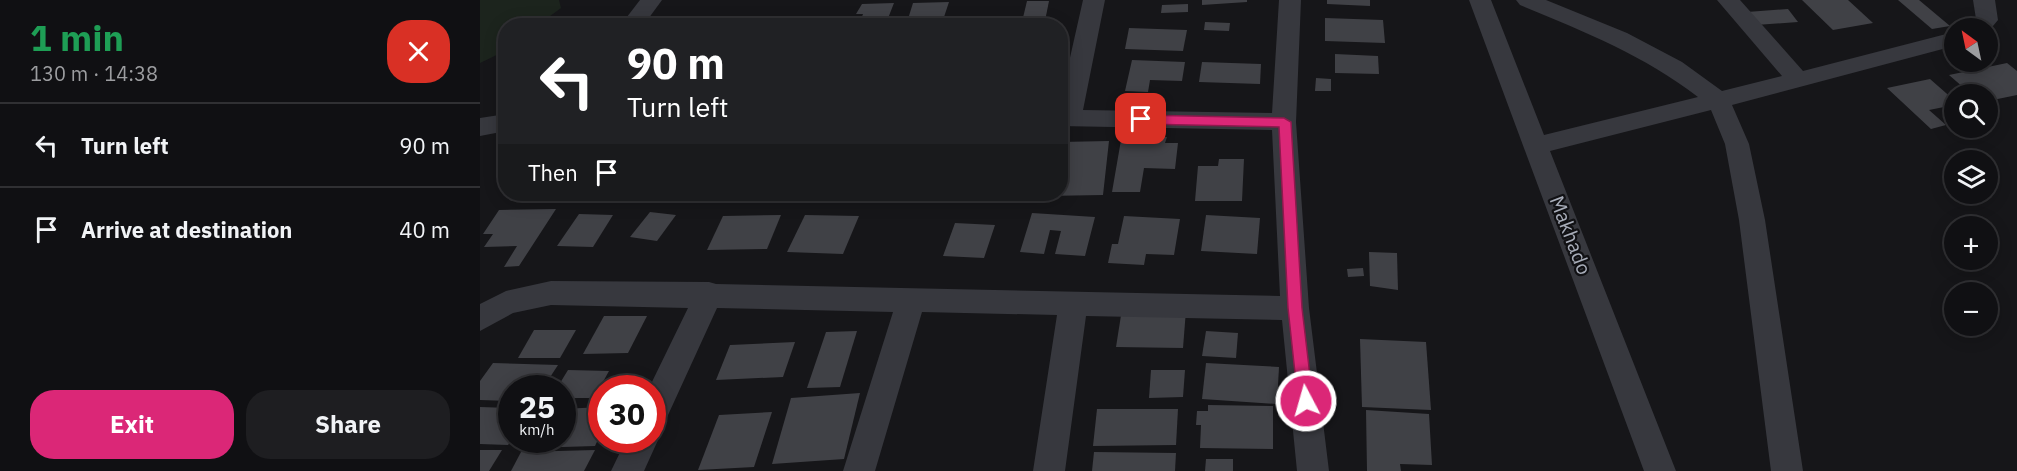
<!DOCTYPE html>
<meta charset="utf-8">
<style>
:root{--surface:#101013;--page:#1e1e21;--text:#f1f3f6;--muted:#9c9da0;--line:#303033;--accent:#db2777}
body{margin:0;font-family:"IBM Plex Sans",sans-serif;background:var(--page);color:var(--text);height:100vh;display:flex;flex-direction:column;font-size:22px;white-space:nowrap}
*{box-sizing:border-box;margin:0}
p{font-size:20px;color:var(--muted)}
.icon{flex:none;width:33px;height:33px;fill:none;stroke:currentColor;stroke-width:2;stroke-linecap:round;stroke-linejoin:round}
.map{position:relative;flex:1;overflow:hidden}
.side{display:flex;flex-direction:column;background:var(--surface);width:480px}
.side>*{flex:none}
.top-card{position:absolute;left:18px;top:18px;width:570px;height:183px;border-radius:24px;box-shadow:0 3px 15px #0003,0 0 0 2px var(--line);background:#202124;color:#fff;overflow:hidden}
.needle{width:39px;rotate:327deg}
.controls{position:absolute;left:1464px;top:18px;display:grid;gap:12px}
.controls a{display:grid;place-items:center;width:54px;height:54px;border-radius:50%;background:var(--surface);box-shadow:0 3px 15px #0003,0 0 0 2px var(--line);font-size:30px}
.speed{position:absolute;left:18px;top:375px;display:flex;gap:12px;font-size:30px;font-weight:700;text-align:center}
.speed>*{display:grid;place-content:center;width:78px;height:78px;border-radius:50%;background:var(--surface);box-shadow:0 3px 15px #0003,0 0 0 2px var(--line);line-height:1}
.speed small{font-size:15px;font-weight:400}
.speed .limit{border:9px solid #d22;background:#fff;color:#111}
.pin{position:absolute;display:grid;place-items:center;width:51px;height:51px;color:#fff;margin:-26px;border-radius:12px;box-shadow:0 3px 9px #0006}
.me{position:absolute;width:66px;margin:-33px;rotate:354deg;stroke-linejoin:round;filter:drop-shadow(0 0 4px #0008)}
.turn{display:flex;align-items:center;gap:21px;height:126px;padding:0 30px;font-size:27px}
.turn .icon{width:78px;height:78px;stroke-width:2.5}
.turn b{display:block;font-size:42px;line-height:51px}
.then{display:flex;align-items:center;height:57px;padding:0 30px;background:#0003;gap:12px;font-size:22px}
.round{display:grid;place-items:center;flex:none;width:63px;height:63px;border-radius:24px;background:var(--page)}
.head{display:flex;align-items:center;justify-content:space-between;height:102px;padding:0 30px}
h1{font-size:36px;font-weight:800;line-height:45px;color:#1e9e55}
.cta{display:flex;gap:12px;margin-top:auto;padding:12px 30px}
.cta a{flex:1;height:69px;border-radius:24px;background:var(--accent);color:#fff;font-size:24px;font-weight:800;line-height:69px;text-align:center}
.cta a+a{background:var(--page);color:var(--text)}
ul{padding:0;list-style:none}
li{display:flex;align-items:center;gap:18px;height:84px;padding:0 30px;border-top:2px solid var(--line)}
li div{flex:1}
li b{display:block;font-size:22px}
li em{font-style:normal}
main{display:flex;flex:1;min-height:0}
.map>svg:first-child{display:block}
.green{fill:#1c241d}
.building{fill:#404146}
.lines{fill:none;stroke-linecap:round;stroke-linejoin:round}
.minor{fill:#37383e;fill-rule:evenodd}
.route{fill:#db2777;stroke:#8e194d;stroke-width:1.5}
.labels{text-anchor:middle;dominant-baseline:central;stroke-width:4.5;stroke-linejoin:round;paint-order:stroke}
.street-label{font-size:20px;fill:#a8adb9;stroke:#111114}
</style>
<main>
<section class="side">
<div class="head"><div><h1>1 min</h1><p>130 m · 14:38</p></div><a class="round" style="background:#d93025;color:#fff"><svg class="icon" aria-label="close" viewBox="0 0 24 24"><path d="M6 6l12 12M18 6L6 18"/></svg></a></div>
<ul>
<li><svg class="icon" aria-label="left" viewBox="0 0 24 24"><path d="M17 20v-9H6M10 6l-5 5 5 5"/></svg><div><b>Turn left</b></div><em>90 m</em></li>
<li><svg class="icon" aria-label="arrive" viewBox="0 0 24 24"><path d="M6 21V4h12l-3 4 3 4H6"/></svg><div><b>Arrive at destination</b></div><em>40 m</em></li>
</ul>
<div class="cta"><a>Exit</a><a>Share</a></div>
</section>
<div class="map">
<svg width="1537" height="471" viewBox="0 0 1537 471">
<rect width="100%" height="100%" fill="#161619"/>
<polygon class="green" points="0,0 79,0 81,8 58,25 26,26 25,51 0,63"/>
<g class="building">
<polygon points="722,0 767,0 767,2 722,5"/>
<polygon points="847,0 890,0 890,6 847,4"/>
<polygon points="1322,0 1368,0 1393,23 1353,30"/>
<polygon points="1418,0 1439,0 1470,26 1452,29"/>
<polygon points="547,1 569,1 564,26 541,26"/>
<polygon points="469,2 461,26 438,26 440,19 428,19 433,3"/>
<polygon points="414,3 405,26 384,26 386,21 380,22 383,14 376,14 382,4"/>
<polygon points="708,4 708,12 681,13 682,5"/>
<polygon points="1308,9 1318,22 1276,25 1267,12"/>
<polygon points="845,18 903,20 905,43 845,41"/>
<polygon points="219,19 235,20 231,26 214,26"/>
<polygon points="337,19 352,20 348,26 333,26"/>
<polygon points="725,22 750,23 749,31 724,30"/>
<polygon points="649,28 707,30 703,51 645,49"/>
<polygon points="855,54 898,56 899,74 855,73"/>
<polygon points="652,60 705,62 702,81 670,80 668,92 645,91"/>
<polygon points="722,62 781,64 780,84 719,82"/>
<polygon points="1527,63 1537,71 1537,95 1508,101 1508,94 1491,94 1469,75"/>
<polygon points="836,78 851,79 851,91 835,91"/>
<polygon points="1450,79 1474,100 1474,105 1449,110 1466,125 1451,129 1407,88"/>
<polygon points="654,136 687,137 685,143 698,143 695,169 664,168 660,192 632,192 641,140 653,141"/>
<polygon points="629,141 623,195 565,196 566,194 580,194 580,142"/>
<polygon points="739,159 764,159 762,201 715,201 718,166 738,166"/>
<polygon points="76,209 39,266 24,267 37,246 4,247 13,234 3,234 19,210"/>
<polygon points="170,212 196,215 177,241 150,237"/>
<polygon points="552,213 615,217 605,256 575,254 581,231 570,230 564,254 540,252"/>
<polygon points="99,214 133,215 113,247 77,246"/>
<polygon points="301,215 287,249 227,250 243,216"/>
<polygon points="325,215 379,216 363,254 307,252"/>
<polygon points="726,215 780,218 777,254 721,251"/>
<polygon points="644,216 700,219 694,255 666,254 664,265 628,263 632,244 638,244"/>
<polygon points="475,223 515,225 504,258 463,256"/>
<polygon points="889,252 917,253 918,290 890,286"/>
<polygon points="883,268 884,276 868,277 867,269"/>
<polygon points="642,309 706,310 703,348 636,347"/>
<polygon points="124,316 167,316 148,353 103,354"/>
<polygon points="54,330 96,330 80,358 38,358"/>
<polygon points="377,331 360,387 327,388 346,332"/>
<polygon points="726,331 758,333 756,358 722,356"/>
<polygon points="880,339 946,342 951,410 882,407"/>
<polygon points="315,342 303,377 236,380 250,345"/>
<polygon points="13,363 78,365 63,388 32,388 32,401 0,400 0,381"/>
<polygon points="726,363 799,367 797,404 722,399"/>
<polygon points="88,370 129,371 114,398 82,398 82,388 77,388"/>
<polygon points="671,370 705,370 703,397 669,398"/>
<polygon points="380,393 364,459 292,464 311,398"/>
<polygon points="728,405 793,406 793,449 720,448 721,425 716,425 717,411 728,411"/>
<polygon points="0,407 32,408 32,439 28,445 0,444"/>
<polygon points="122,407 122,431 115,446 51,448 55,440 82,440 82,409"/>
<polygon points="617,409 698,409 696,445 613,446"/>
<polygon points="886,410 949,414 952,465 920,464 921,471 887,471"/>
<polygon points="292,412 274,467 218,470 239,415"/>
<polygon points="0,450 22,450 9,471 0,471"/>
<polygon points="115,450 104,471 31,471 41,452"/>
<polygon points="614,452 696,453 695,471 612,471"/>
<polygon points="726,459 753,459 753,471 725,471"/>
</g>
<g class="lines">
<g class="minor">
<polygon points="160,0 182,0 163,26 140,26"/>
<polygon points="603,0 625,0 603,110 792,113 799,0 821,0 816,122 829,308 849,471 817,471 802,320 606,316 585,471 553,471 577,315 442,312 395,471 363,471 413,312 237,308 183,426 174,430 178,440 164,471 131,471 146,440 172,440 172,388 169,388 208,308 71,305 33,313 0,331 0,304 26,291 71,281 229,282 236,284 800,296 792,130 580,126 580,102"/>
<path d="M989,0H1011L1064,135L1218,97C1164,55 1103,31 1040,5L1036,0H1066L1147,33L1202,62L1242,91L1302,76L1237,0H1260L1323,71L1474,32V46L1252,105L1269,144L1285,220L1323,471H1291L1259,220L1245,144L1231,110L1070,151L1196,471H1164Z"/>
<polygon points="1493,0 1515,0 1518,20 1508,32 1508,28 1488,28 1496,19"/>
<polygon points="26,114 26,131 0,136 0,118"/>
</g>
</g>
<polygon class="route" points="661,115 804,118 811,122 822,308 833,401 831,406 826,408 820,406 818,401 808,308 799,127 661,124 655,119"/>
<g class="labels">
<g class="street-label">
<text transform="translate(1091 235) rotate(69)">Makhado</text>
</g>
</g>
</svg>
<div class="controls">
<a><svg class="needle" viewBox="-14 -14 28 28"><path d="M0-13l5 13h-10z" fill="#e53935"/><path d="M0 13l5-13h-10z" fill="#9c9da0"/></svg></a>
<a><svg class="icon" aria-label="search" viewBox="0 0 24 24"><circle cx="10" cy="10" r="6"/><path d="M15 15l6 6"/></svg></a>
<a><svg class="icon" aria-label="layers" viewBox="0 0 24 24"><path d="M12 4l9 5-9 5-9-5zM3 14l9 5 9-5"/></svg></a>
<a>+</a>
<a>−</a>
</div>
<div class="speed"><div>25<small>km/h</small></div><div class="limit">30</div></div>
<div class="pin" style="left:661px;top:119px;background:#d93025"><svg class="icon" aria-label="arrive" viewBox="0 0 24 24"><path d="M6 21V4h12l-3 4 3 4H6"/></svg></div>
<svg class="me" style="left:826px;top:401px" viewBox="-20 -20 40 40"><circle r="17" fill="#db2777" stroke="#fff" stroke-width="3"/><path d="M0-11L8 9 0 5-8 9z" fill="#fff"/></svg>
<div class="top-card">
<div class="turn"><svg class="icon" aria-label="left" viewBox="0 0 24 24"><path d="M17 20v-9H6M10 6l-5 5 5 5"/></svg><div><b>90 m</b>Turn left</div></div>
<div class="then">Then<svg class="icon" aria-label="arrive" viewBox="0 0 24 24"><path d="M6 21V4h12l-3 4 3 4H6"/></svg></div>
</div>
</div>
</main>
